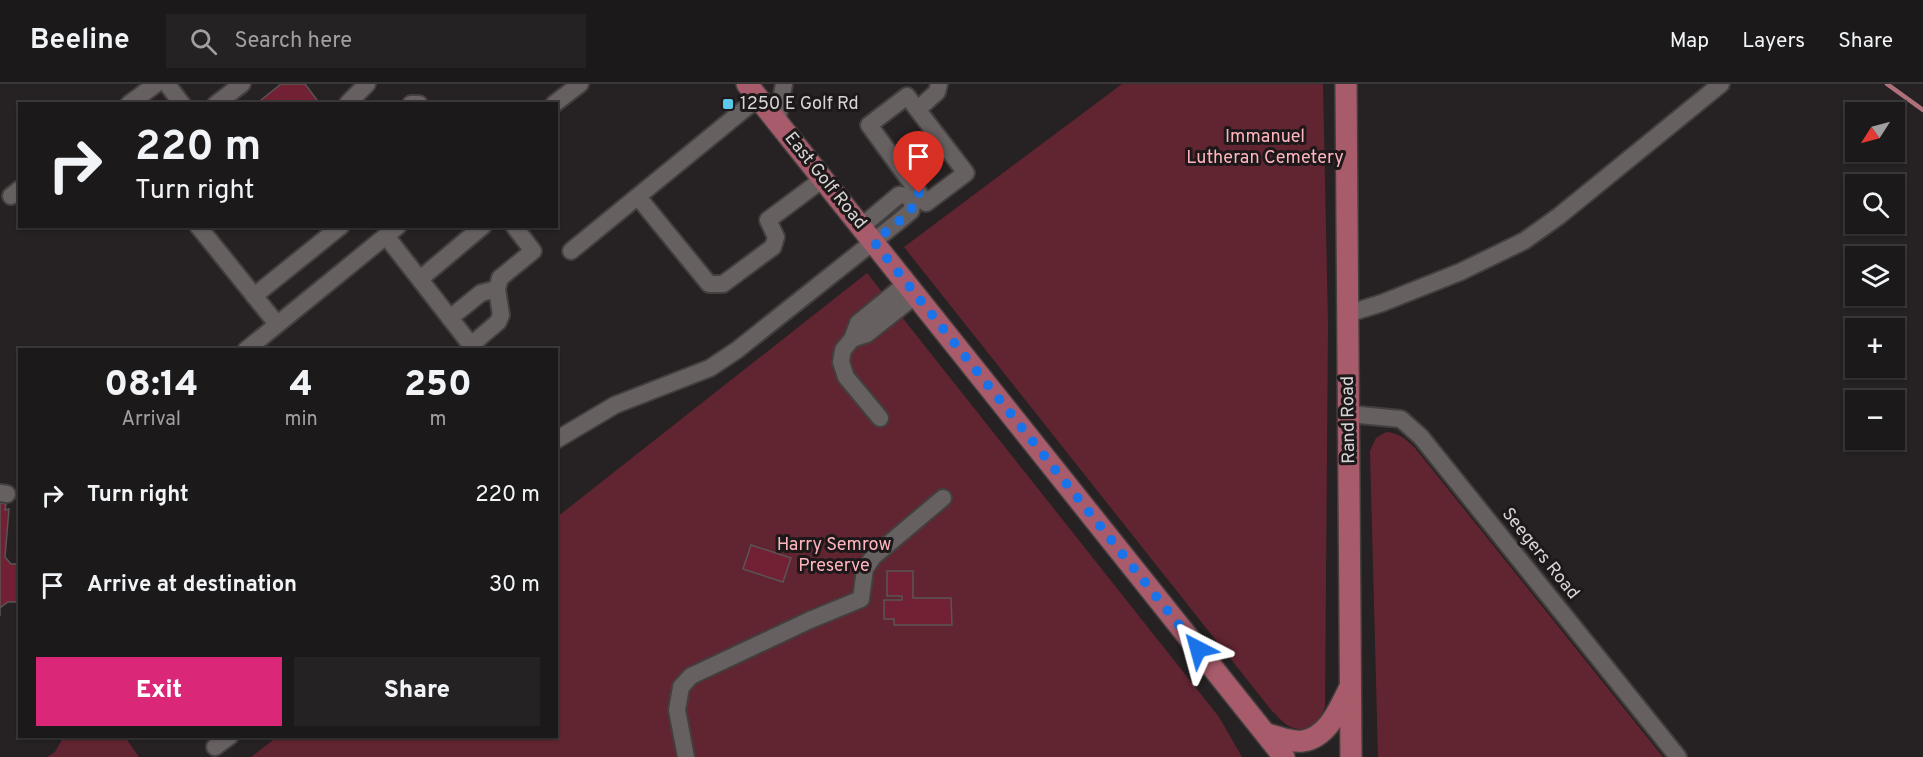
<!DOCTYPE html>
<meta charset="utf-8">
<style>
:root{--surface:#1c191a;--page:#252223;--text:#f1f3f6;--muted:#a0a0a2;--line:#3a3839;--accent:#db2777}
body{margin:0;font-family:Overpass,sans-serif;background:var(--page);color:var(--text);height:100vh;display:flex;flex-direction:column;font-size:22px;white-space:nowrap}
*{box-sizing:border-box;margin:0}
p{font-size:20px;color:var(--muted)}
.icon{flex:none;width:33px;height:33px;fill:none;stroke:currentColor;stroke-width:2;stroke-linecap:round;stroke-linejoin:round}
.map{position:relative;flex:1;overflow:hidden}
.panel{position:absolute;left:18px;top:264px;width:540px;height:390px;display:flex;flex-direction:column;background:var(--surface);border-radius:0px;box-shadow:0 2px 4px #0004,0 0 0 2px var(--line)}
.panel>*{flex:none}
.top-card{position:absolute;left:18px;top:18px;width:540px;height:126px;border-radius:0px;box-shadow:0 2px 4px #0004,0 0 0 2px var(--line);background:#1c191a;color:var(--text);overflow:hidden}
.needle{width:39px;rotate:234deg}
.buttons{position:absolute;left:1845px;top:18px;display:grid;gap:12px}
.buttons a{display:grid;place-items:center;width:60px;height:60px;border-radius:0px;background:var(--surface);box-shadow:0 2px 4px #0004,0 0 0 2px var(--line);font-size:30px}
.pin{position:absolute;display:grid;place-items:center;width:51px;height:51px;color:#fff;margin:-62px -26px;border-radius:50% 50% 50% 0;rotate:-45deg;box-shadow:0 0 6px #0007}
.pin .icon{rotate:45deg}
.me{position:absolute;width:66px;margin:-33px;rotate:321deg;stroke-linejoin:round;filter:drop-shadow(0 0 4px #0008)}
.turn{display:flex;align-items:center;gap:21px;height:126px;padding:0 18px;font-size:27px}
.turn .icon{width:78px;height:78px;stroke-width:2.5}
.turn b{display:block;font-size:42px;line-height:51px}
.eta{display:flex;justify-content:space-evenly;align-items:center;height:102px;text-align:center}
.eta b{font-size:36px;font-weight:800;line-height:42px}
.primary-button{display:flex;gap:12px;margin-top:auto;padding:12px 18px}
.primary-button a{flex:1;height:69px;border-radius:0px;background:var(--accent);color:#fff;font-size:24px;font-weight:800;line-height:69px;text-align:center}
.primary-button a+a{background:var(--page);color:var(--text)}
ul{padding:0;list-style:none}
li{display:flex;align-items:center;gap:18px;height:90px;padding:0 18px}
li div{flex:1}
li b{display:block;font-size:22px}
li em{font-style:normal}
header{display:flex;align-items:center;gap:36px;box-sizing:border-box;height:84px;padding:0 30px;background:var(--surface);border-bottom:2px solid var(--line)}
header strong{font-size:28px}
nav{display:flex;gap:33px;margin-inline-start:auto;font-size:21px}
.search{width:420px;height:54px;background:var(--page);display:flex;align-items:center;gap:15px;box-sizing:border-box;padding:0 21px;border-radius:0px;color:var(--muted);font-size:22px}
.map>svg:first-child{display:block}
.green{fill:#612531}
.lines{fill:none;stroke-linecap:round;stroke-linejoin:round}
.stream{stroke:#ae717c;stroke-width:4.5}
.building{fill:#722033;stroke:#5a5455;stroke-width:1.5}
.minor-casing{stroke:#433f3f;stroke-width:20}
.major-casing{stroke:#433f3f;stroke-width:24}
.minor{stroke:#666061;stroke-width:16}
.major{stroke:#a85b6a;stroke-width:21}
.route{stroke:#1a73e8;stroke-width:10;stroke-dasharray:0 18}
.poi-dot{fill:#5cc7e8;stroke:#1d1819;stroke-width:2}
.labels{text-anchor:middle;dominant-baseline:central;stroke-width:6;stroke-linejoin:round;paint-order:stroke}
.poi-label{font-size:18px;fill:#d7d4d4;stroke:#1d1819;text-anchor:start}
.park-label{font-size:18px;fill:#ffb5be;stroke:#1d1819}
.street-label{font-size:18px;fill:#d7d4d4;stroke:#1d1819}
</style>
<header>
<strong>Beeline</strong>
<div class="search"><svg class="icon" aria-label="search" viewBox="0 0 24 24"><circle cx="10" cy="10" r="6"/><path d="M15 15l6 6"/></svg>Search here</div>
<nav><a>Map</a><a>Layers</a><a>Share</a></nav>
</header>
<div class="map">
<svg width="1923" height="673" viewBox="0 0 1923 673">
<rect width="100%" height="100%" fill="#262122"/>
<g class="green">
<path d="M1122,0H1323L1328,241L1325,622C1321,639 1305,652 1287,641C1282,638 1277,631 1272,627L904,163Z"/>
<polygon points="867,189 1219,633 1242,673 251,673 277,653 556,652 557,433"/>
<path d="M1386,348C1399,349 1406,355 1415,364L1663,673H1378L1370,367L1376,354Z"/>
<polygon points="64,652 125,653 139,673 47,673 55,668"/>
</g>
<g class="lines">
<polyline class="stream" points="1887,0 1923,26"/>
</g>
<g class="building">
<polygon points="281,0 305,0 320,20 256,20"/>
<polygon points="0,419 6,420 5,426 9,425 5,473 11,480 20,480 20,518 8,518 0,524 0,532"/>
<polygon points="751,461 791,474 783,498 743,485"/>
<polygon points="887,487 913,487 913,514 951,514 952,541 894,541 894,535 884,535 884,516 902,516 902,512 887,512"/>
</g>
<g class="lines">
<defs>
<g id="minor">
<polyline points="167,0 182,20"/>
<polygon points="907,12 966,89 926,119 869,41"/>
<polyline points="348,19 367,0"/>
<polyline points="129,20 156,0"/>
<polyline points="216,20 242,0"/>
<polyline points="411,20 419,20"/>
<polyline points="554,20 580,0"/>
<polyline points="918,25 937,8 939,0"/>
<polyline points="777,38 784,0"/>
<polyline points="11,112 20,105"/>
<polyline points="638,113 709,200 723,200 773,163 776,153 768,136 823,95"/>
<polyline points="198,142 277,240"/>
<polyline points="862,142 899,111 914,113"/>
<polyline points="386,152 471,261 498,238 501,231 497,205 500,194 533,167 514,142"/>
<polyline points="571,167 758,14"/>
<polyline points="420,195 483,142"/>
<polyline points="254,212 341,142"/>
<polyline points="1347,230 1382,219 1460,188 1524,157 1559,132 1721,0"/>
<polyline points="450,234 481,209 497,205"/>
<polyline points="852,255 867,250 916,211"/>
<polyline points="246,266 398,142"/>
<polyline points="1349,330 1401,335 1421,353 1678,673"/>
<polyline points="880,334 846,293 841,278 843,266 852,255 858,239 907,199"/>
<polyline points="556,356 615,321 710,284 737,266 898,138 911,127 914,113 919,109"/>
<polyline points="0,409 7,410"/>
<polyline points="215,663 230,652"/>
<polyline points="686,673 677,626 681,603 691,592 810,536 861,515 865,485 873,473 943,414"/>
</g>
<g id="major">
<polyline points="747,0 1284,673"/>
<polyline points="1346,0 1351,673"/>
<path d="M1266,650C1277,652 1292,659 1303,657C1328,653 1339,625 1349,605"/>
</g>
</defs>
<use href="#minor" class="minor-casing"/>
<use href="#major" class="major-casing"/>
<use href="#minor" class="minor"/>
<use href="#major" class="major"/>
</g>
<g class="lines">
<polyline class="route" points="919,109 914,113 911,127 874,158 1198,565"/>
</g>
<rect class="poi-dot" x="722" y="14" width="12" height="12" rx="3"/>
<g class="labels">
<g class="poi-label">
<text x="740" y="20">1250 E Golf Rd</text>
</g>
<g class="park-label">
<text x="1265" y="53">Immanuel<tspan x="1265" dy="21">Lutheran Cemetery</tspan></text>
<text x="834" y="461">Harry Semrow<tspan x="834" dy="21">Preserve</tspan></text>
</g>
<g class="street-label">
<text transform="translate(825 97) rotate(51)">East Golf Road</text>
<text transform="translate(1349 336) rotate(-91)">Rand Road</text>
<text transform="translate(1540 470) rotate(51)">Seegers Road</text>
</g>
</g>
</svg>
<div class="buttons">
<a><svg class="needle" viewBox="-14 -14 28 28"><path d="M0-13l5 13h-10z" fill="#e53935"/><path d="M0 13l5-13h-10z" fill="#a0a0a2"/></svg></a>
<a><svg class="icon" aria-label="search" viewBox="0 0 24 24"><circle cx="10" cy="10" r="6"/><path d="M15 15l6 6"/></svg></a>
<a><svg class="icon" aria-label="layers" viewBox="0 0 24 24"><path d="M12 4l9 5-9 5-9-5zM3 14l9 5 9-5"/></svg></a>
<a>+</a>
<a>−</a>
</div>
<div class="pin" style="left:919px;top:109px;background:#d93025"><svg class="icon" aria-label="arrive" viewBox="0 0 24 24"><path d="M6 21V4h12l-3 4 3 4H6"/></svg></div>
<svg class="me" style="left:1198px;top:565px" viewBox="-20 -20 40 40"><path d="M0-17L14 15 0 8-14 15z" fill="#1a73e8" stroke="#fff" stroke-width="4"/></svg>
<div class="top-card">
<div class="turn"><svg class="icon" aria-label="right" viewBox="0 0 24 24"><path d="M7 20v-9h11M14 6l5 5-5 5"/></svg><div><b>220 m</b>Turn right</div></div>
</div>
<section class="panel">
<div class="eta">
<div><b>08:14</b><p>Arrival</p></div>
<div><b>4</b><p>min</p></div>
<div><b>250</b><p>m</p></div>
</div>
<ul>
<li><svg class="icon" aria-label="right" viewBox="0 0 24 24"><path d="M7 20v-9h11M14 6l5 5-5 5"/></svg><div><b>Turn right</b></div><em>220 m</em></li>
<li><svg class="icon" aria-label="arrive" viewBox="0 0 24 24"><path d="M6 21V4h12l-3 4 3 4H6"/></svg><div><b>Arrive at destination</b></div><em>30 m</em></li>
</ul>
<div class="primary-button"><a>Exit</a><a>Share</a></div>
</section>
</div>
